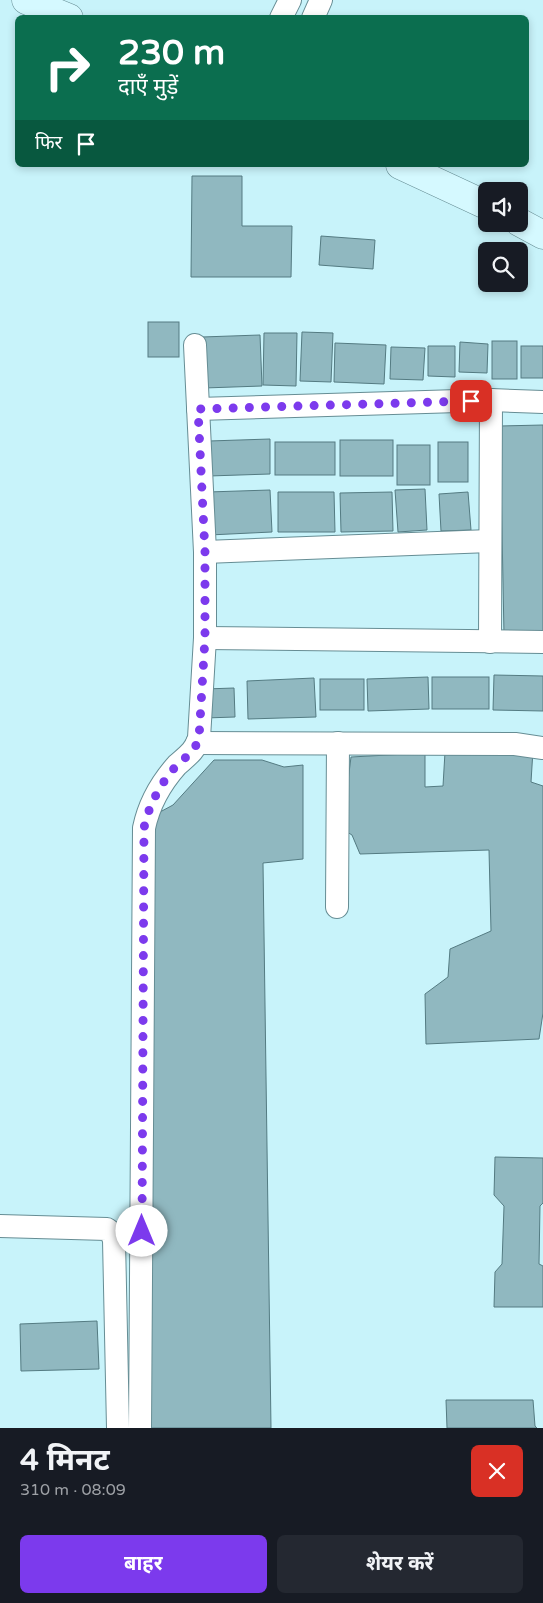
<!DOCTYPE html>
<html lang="hi">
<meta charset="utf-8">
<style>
:root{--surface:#171b24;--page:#242831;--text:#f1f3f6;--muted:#9ea1a6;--accent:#7c3aed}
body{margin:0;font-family:"Varela Round","Noto Sans Devanagari",sans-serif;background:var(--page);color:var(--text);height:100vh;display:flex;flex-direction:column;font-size:19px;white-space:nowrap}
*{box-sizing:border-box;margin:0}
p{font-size:16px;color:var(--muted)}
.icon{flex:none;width:28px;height:28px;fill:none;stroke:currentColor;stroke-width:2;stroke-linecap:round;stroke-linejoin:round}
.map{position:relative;height:1428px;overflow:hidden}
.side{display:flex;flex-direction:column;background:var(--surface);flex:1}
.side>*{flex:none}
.guide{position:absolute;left:15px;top:15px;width:514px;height:152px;border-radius:8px;box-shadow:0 2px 8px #0003;background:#0b6e4f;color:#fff;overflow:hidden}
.controls{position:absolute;left:478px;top:182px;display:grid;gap:10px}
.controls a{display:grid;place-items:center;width:50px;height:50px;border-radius:8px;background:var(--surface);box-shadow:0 2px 8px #0003;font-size:25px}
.pin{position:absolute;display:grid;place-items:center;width:42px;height:42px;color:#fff;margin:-21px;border-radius:10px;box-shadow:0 2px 8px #0006}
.me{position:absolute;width:55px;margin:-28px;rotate:0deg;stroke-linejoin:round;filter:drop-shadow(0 0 4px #0008)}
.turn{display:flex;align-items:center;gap:18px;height:105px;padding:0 20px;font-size:22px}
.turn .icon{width:65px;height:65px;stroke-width:2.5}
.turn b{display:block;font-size:35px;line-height:42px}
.then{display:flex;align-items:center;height:48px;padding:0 20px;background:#0003;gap:10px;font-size:19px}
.round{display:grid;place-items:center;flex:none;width:52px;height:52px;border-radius:8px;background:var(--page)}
.headline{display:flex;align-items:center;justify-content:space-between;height:85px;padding:0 20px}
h1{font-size:30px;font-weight:700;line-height:38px}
.action{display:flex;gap:10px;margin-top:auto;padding:10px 20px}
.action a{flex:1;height:58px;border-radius:8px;background:var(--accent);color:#fff;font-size:20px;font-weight:700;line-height:58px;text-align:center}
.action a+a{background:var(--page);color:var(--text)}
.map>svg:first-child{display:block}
.building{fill:#90b8c0;stroke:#547b82}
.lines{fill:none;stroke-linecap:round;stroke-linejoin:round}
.street-casing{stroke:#668d94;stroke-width:24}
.secondary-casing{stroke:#668d94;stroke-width:29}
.street{stroke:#fff;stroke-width:22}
.secondary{stroke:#d5f9ff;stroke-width:28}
.route{stroke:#7c3aed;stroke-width:9;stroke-dasharray:0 16.2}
</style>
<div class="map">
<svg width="543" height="1428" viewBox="0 0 543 1428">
<rect width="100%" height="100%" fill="#c8f3fa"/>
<g class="building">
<polygon points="192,176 242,176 242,226 292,226 291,277 191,277"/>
<polygon points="321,236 375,240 373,269 319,265"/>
<rect x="148" y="322" width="31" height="35"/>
<polygon points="302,332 333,333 331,382 300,381"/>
<polygon points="264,333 297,333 296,386 263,385"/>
<polygon points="260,335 262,386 204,388 202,337"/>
<rect x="492" y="341" width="25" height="38"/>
<polygon points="460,342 488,344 487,373 459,372"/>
<polygon points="335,343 386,345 384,384 334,382"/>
<polygon points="428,346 455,346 455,377 428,376"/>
<rect x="521" y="346" width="22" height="32"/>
<polygon points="391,347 425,348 423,380 390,379"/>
<polygon points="543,425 543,634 504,635 500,426"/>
<polygon points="270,439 270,474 209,476 209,441"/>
<rect x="340" y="440" width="53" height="36"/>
<rect x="275" y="442" width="60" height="33"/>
<rect x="438" y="442" width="30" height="40"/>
<rect x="397" y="445" width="33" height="40"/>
<polygon points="425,489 427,530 398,532 395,490"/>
<polygon points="270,490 272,532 209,535 208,492"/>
<polygon points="278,492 334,492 335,532 278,532"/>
<polygon points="392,492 393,531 341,532 340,493"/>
<polygon points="468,492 471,530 441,531 439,494"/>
<polygon points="494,675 543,676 543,711 493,710"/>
<polygon points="428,677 429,709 368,711 367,679"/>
<rect x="432" y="677" width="57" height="32"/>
<polygon points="314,678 316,717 248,719 247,681"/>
<rect x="320" y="679" width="44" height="31"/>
<polygon points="234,688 235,717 205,718 205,689"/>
<polygon points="533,750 531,782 543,786 543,1013 539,1039 426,1044 425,994 448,977 450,949 491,931 489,850 360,854 352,835 347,832 345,805 351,757 425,753 425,787 443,786 445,752"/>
<polygon points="214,760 262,760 284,767 303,765 303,859 263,863 271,1428 148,1428 147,819 173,805"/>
<polygon points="495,1157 543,1158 543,1203 540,1206 539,1264 543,1266 543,1307 494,1307 495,1272 502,1264 504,1206 494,1195"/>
<polygon points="97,1321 99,1369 21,1371 20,1324"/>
<polygon points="446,1400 533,1400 535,1426 537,1428 447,1428"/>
</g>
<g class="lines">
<defs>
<g id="street">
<polyline points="281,18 290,0"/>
<polyline points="313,18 321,0"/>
<polyline points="198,409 491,400 543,402"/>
<polyline points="205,552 490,541"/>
<polyline points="205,638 543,642"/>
<polyline points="490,642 491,400"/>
<polyline points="197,743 515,744 543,748"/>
<polyline points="337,907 338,743"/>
<polyline points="0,1226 107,1229 111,1232 114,1240 118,1428"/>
<path d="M140,1428L144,828C149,804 161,783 177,765C187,756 195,751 199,738L205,638V552L195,345"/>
</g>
<g id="secondary">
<polyline points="26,0 69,18"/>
<polyline points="400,165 486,205"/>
<polyline points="519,222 543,235"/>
</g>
</defs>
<use href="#street" class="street-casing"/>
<use href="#secondary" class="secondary-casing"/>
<use href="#street" class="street"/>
<use href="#secondary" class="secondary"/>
</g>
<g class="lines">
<path class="route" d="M142,1231L144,828C149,804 161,783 177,765C187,756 195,751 199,738L205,638V552L198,409L471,401"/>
</g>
</svg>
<div class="controls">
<a><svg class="icon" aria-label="sound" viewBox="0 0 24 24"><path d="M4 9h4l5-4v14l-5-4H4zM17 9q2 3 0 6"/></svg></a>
<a><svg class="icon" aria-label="search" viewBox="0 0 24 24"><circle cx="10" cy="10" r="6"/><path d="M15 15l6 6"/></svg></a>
</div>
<div class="pin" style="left:471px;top:401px;background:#d93025"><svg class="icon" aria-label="arrive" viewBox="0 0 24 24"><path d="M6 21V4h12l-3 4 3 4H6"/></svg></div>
<svg class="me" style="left:142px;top:1231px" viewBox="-20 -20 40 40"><circle r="19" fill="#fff"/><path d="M0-13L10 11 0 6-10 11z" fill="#7c3aed"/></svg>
<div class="guide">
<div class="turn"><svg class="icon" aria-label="right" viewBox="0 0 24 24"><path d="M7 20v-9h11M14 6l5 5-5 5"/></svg><div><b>230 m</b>दाएँ मुड़ें</div></div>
<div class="then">फिर<svg class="icon" aria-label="arrive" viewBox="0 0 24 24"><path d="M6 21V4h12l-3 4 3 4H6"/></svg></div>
</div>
</div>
<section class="side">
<div class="headline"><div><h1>4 मिनट</h1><p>310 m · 08:09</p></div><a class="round" style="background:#d93025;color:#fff"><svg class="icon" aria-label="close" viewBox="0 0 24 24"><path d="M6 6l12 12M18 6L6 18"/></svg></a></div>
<div class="action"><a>बाहर</a><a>शेयर करें</a></div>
</section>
